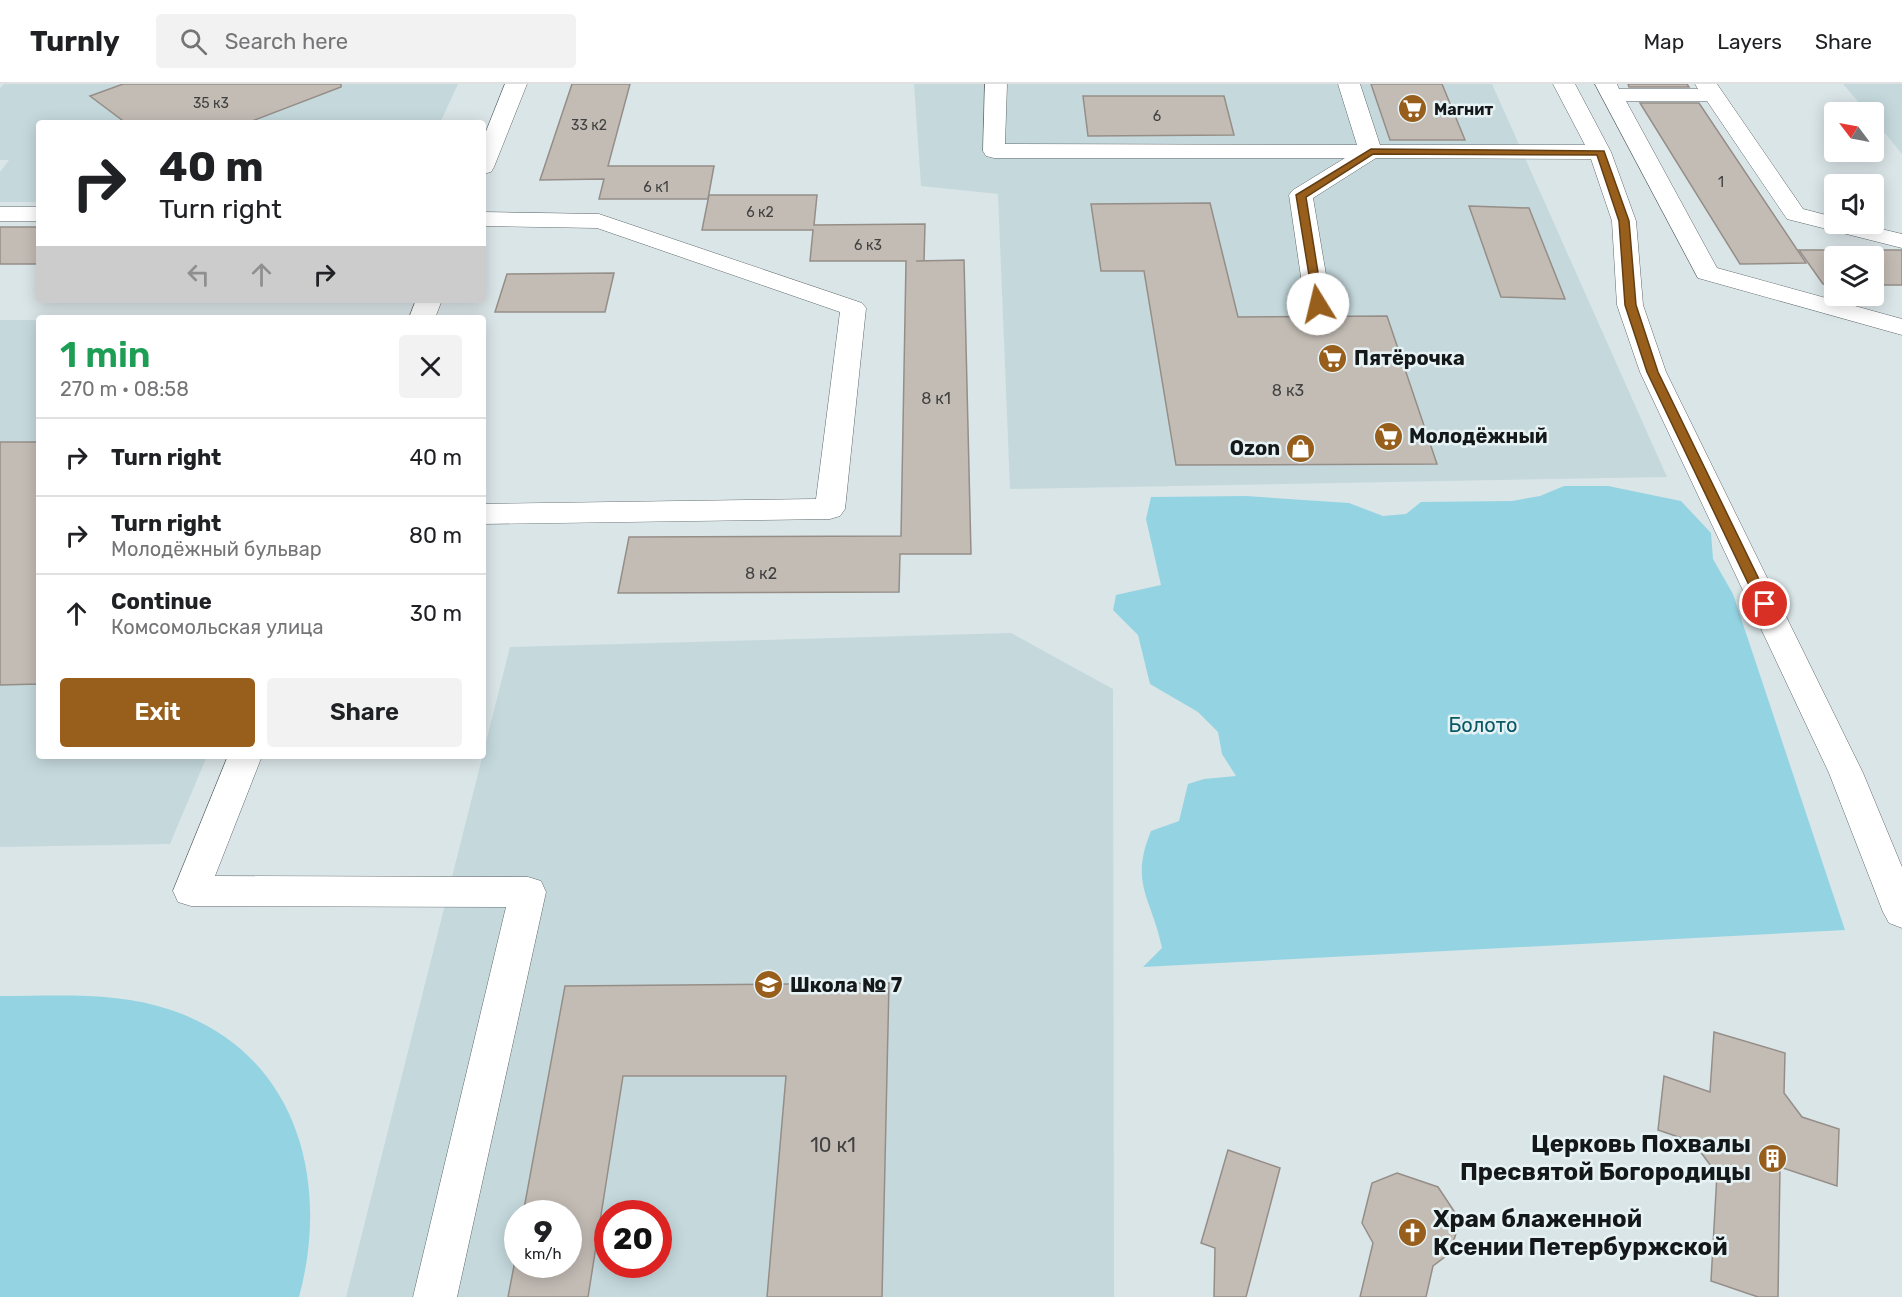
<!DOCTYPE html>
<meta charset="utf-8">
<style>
:root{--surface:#fff;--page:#f2f2f2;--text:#202124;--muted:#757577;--line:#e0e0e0;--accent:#985f1c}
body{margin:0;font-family:Rubik,sans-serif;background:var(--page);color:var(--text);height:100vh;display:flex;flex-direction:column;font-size:22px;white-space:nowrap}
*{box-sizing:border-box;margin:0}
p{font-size:20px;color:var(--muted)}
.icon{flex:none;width:33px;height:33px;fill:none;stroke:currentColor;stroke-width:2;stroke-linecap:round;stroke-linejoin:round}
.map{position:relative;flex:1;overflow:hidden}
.side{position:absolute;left:36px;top:231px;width:450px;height:444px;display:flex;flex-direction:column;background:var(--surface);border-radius:6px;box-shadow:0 3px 15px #0003}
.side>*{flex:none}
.guide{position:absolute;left:36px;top:36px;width:450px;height:183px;border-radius:6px;box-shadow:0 3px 15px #0003;background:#fff;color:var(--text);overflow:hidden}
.needle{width:39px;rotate:302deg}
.fabs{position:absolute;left:1824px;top:18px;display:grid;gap:12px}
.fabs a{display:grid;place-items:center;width:60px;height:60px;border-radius:6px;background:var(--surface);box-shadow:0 3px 15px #0003;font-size:30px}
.speed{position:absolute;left:504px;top:1116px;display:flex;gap:12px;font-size:30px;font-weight:700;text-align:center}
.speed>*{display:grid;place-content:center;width:78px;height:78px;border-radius:50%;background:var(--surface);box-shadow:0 3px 15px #0003;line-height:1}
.speed small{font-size:15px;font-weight:400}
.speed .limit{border:9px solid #d22;background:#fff;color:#111}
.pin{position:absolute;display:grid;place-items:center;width:51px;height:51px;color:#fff;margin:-26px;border:3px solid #fff;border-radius:50%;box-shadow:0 2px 6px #0007}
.me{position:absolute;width:66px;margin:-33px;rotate:351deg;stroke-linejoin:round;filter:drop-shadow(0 0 4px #0008)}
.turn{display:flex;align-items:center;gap:21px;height:126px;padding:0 24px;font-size:27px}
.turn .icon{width:78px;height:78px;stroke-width:2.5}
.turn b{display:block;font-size:42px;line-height:51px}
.lanes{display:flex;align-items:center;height:57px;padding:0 24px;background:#0003;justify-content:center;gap:30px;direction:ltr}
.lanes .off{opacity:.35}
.round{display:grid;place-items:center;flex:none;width:63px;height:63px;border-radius:6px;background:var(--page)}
.head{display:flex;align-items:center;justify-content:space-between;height:102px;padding:0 24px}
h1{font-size:36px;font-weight:600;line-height:45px;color:#1e9e55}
.primary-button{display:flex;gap:12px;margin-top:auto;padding:12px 24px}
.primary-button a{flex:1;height:69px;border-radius:6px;background:var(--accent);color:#fff;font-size:24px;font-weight:600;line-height:69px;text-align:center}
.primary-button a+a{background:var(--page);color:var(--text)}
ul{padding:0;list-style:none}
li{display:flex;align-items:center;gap:18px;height:78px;padding:0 24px;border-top:2px solid var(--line)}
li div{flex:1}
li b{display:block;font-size:22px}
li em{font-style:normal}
header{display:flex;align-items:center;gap:36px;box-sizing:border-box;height:84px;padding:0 30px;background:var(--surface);border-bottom:2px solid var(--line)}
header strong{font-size:28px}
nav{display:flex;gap:33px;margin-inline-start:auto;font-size:21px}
.search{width:420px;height:54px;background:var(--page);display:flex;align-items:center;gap:15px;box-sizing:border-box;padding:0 21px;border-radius:6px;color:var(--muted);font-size:22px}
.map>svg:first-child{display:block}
.built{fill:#c5d9dd;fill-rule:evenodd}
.green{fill:#94d4e2}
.building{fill:#c3bcb5;stroke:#958e88;stroke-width:1.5}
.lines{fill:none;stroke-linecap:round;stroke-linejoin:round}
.minor-casing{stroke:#60696c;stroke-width:1}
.minor{fill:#fff;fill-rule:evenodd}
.route{fill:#985f1c;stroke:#633e12;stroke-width:1.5}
.labels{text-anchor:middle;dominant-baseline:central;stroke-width:5;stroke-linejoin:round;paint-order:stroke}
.far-number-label{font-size:14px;fill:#404140}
.far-poi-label{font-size:16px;font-weight:bold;fill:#141819;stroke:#e7f2f5;text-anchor:start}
.number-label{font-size:16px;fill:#404140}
.poi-label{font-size:20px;font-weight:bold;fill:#141819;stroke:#e7f2f5;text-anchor:start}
.park-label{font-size:20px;fill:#085865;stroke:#e7f2f5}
.near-number-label{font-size:20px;fill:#404140}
.near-poi-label{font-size:24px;font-weight:bold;fill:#141819;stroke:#e7f2f5;text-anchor:end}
</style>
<header>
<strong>Turnly</strong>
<div class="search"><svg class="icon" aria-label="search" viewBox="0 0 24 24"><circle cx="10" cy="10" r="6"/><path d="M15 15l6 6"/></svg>Search here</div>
<nav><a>Map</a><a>Layers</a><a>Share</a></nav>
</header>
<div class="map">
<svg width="1902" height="1213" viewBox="0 0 1902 1213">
<rect width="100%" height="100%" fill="#dae5e8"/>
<g class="built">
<polygon points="4,0 458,0 440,39 39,39 39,118 0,118 0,88 9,76 0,76 0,4"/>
<polygon points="914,0 1492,0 1667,393 1010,405 998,110 921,102"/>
<polygon points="1843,0 1902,0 1902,70 1874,36 1874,28 1867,28"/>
<polygon points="0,236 39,236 39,672 207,672 170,760 0,763"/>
<path d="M1011,549L1113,605L1114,1213H346L510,563ZM518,1130H568V1180H518ZM608,1130H658V1180H608Z"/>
</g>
<g class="green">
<path d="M1564,402H1608L1681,417L1711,449L1713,475L1733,510L1845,846L1143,883L1162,864C1152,814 1129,800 1151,747L1179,737L1188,700L1204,695L1236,692L1222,670L1218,648L1198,628L1150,600L1138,551L1113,526L1116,511L1161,501L1146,435L1151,413L1246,412L1349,419L1383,432L1406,430L1421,418L1512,417L1540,412Z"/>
<path d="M0,912C56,912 117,907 171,926C296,968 331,1095 299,1213H0Z"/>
</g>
<g class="building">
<polygon points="123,0 341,0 341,3 247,39 126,39 90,12"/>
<polygon points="572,0 630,0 608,82 714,82 708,115 599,115 604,95 540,96"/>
<polygon points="1371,0 1442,0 1465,56 1390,56"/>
<polygon points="1628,0 1687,0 1689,3 1629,3"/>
<polygon points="1083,12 1224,12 1234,51 1088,52"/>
<polygon points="1640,19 1699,19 1806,179 1740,180"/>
<polygon points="709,111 817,111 814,141 925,140 924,177 916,177 964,176 971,470 900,470 899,508 618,509 629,453 901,452 906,177 810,177 813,146 702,146"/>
<polygon points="1210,119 1238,233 1387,232 1437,380 1176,381 1144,187 1101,187 1091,120"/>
<polygon points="1469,122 1529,124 1565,215 1501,213"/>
<rect x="0" y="143" width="39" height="37"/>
<polygon points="1799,166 1902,166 1902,201 1874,201 1874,172 1834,172 1834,200 1823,200"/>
<polygon points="614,189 605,228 495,228 507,190"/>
<polygon points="0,358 39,358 39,600 0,601"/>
<polygon points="889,899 882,1213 767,1213 786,992 623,992 588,1213 508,1213 518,1161 518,1180 568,1180 568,1130 523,1130 565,902"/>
<polygon points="1714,948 1785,969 1784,1009 1802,1033 1839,1045 1837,1102 1780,1083 1778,1213 1758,1213 1711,1197 1717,1090 1693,1058 1658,1046 1664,992 1710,1008"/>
<polygon points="1228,1066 1280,1084 1246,1213 1214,1213 1215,1164 1201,1159"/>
<polygon points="1397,1089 1438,1103 1460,1136 1450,1169 1433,1182 1426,1213 1360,1213 1373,1159 1362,1139 1372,1099"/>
</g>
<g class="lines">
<defs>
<g id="minor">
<polygon points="505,0 527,0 494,83 491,88 483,90 483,55"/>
<polygon points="985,0 1007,0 1005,60 1357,61 1338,0 1360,0 1380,61 1585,61 1553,0 1575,0 1611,68 1636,137 1643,221 1666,288 1863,689 1902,783 1902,844 1889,839 1883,828 1829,689 1640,288 1617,221 1612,137 1591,75 1376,74 1313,114 1331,220 1327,225 1318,228 1309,225 1305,220 1289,111 1293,106 1345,74 994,74 986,72 983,67"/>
<polygon points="1595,0 1617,0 1619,5 1698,5 1695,0 1717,0 1803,125 1834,133 1834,140 1861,140 1902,150 1902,164 1787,135 1707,17 1626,17 1717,184 1902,235 1902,251 1698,194"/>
<rect x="0" y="123" width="39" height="14"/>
<polygon points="483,128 599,130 862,219 866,224 845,425 840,432 830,435 483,440 483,420 816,415 840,228 597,144 483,142"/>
<polygon points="416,216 442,216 435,234 409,234"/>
<polygon points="228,672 262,672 215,792 528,793 541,797 546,808 457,1213 413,1213 506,823 191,822 178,818 173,807"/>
</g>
</defs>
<use href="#minor" class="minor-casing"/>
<use href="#minor" class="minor"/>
</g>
<polygon class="route" points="1371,65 1604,67 1629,137 1636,221 1658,288 1771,520 1769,523 1760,523 1758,520 1647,288 1625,221 1619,137 1597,71 1373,70 1306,113 1323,220 1322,222 1314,222 1296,111"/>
<defs>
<symbol id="supermarket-disc" viewBox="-11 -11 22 22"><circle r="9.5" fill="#985f1c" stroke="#e7f2f5"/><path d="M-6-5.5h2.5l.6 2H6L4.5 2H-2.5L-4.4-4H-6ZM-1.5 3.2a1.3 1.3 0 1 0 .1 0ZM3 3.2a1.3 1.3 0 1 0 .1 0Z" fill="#fff"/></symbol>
<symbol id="shop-disc" viewBox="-11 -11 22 22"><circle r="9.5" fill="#985f1c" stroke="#e7f2f5"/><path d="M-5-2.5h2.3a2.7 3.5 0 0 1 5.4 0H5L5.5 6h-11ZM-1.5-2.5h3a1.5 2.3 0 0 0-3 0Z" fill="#fff"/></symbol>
<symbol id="school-disc" viewBox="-11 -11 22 22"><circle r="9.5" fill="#985f1c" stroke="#e7f2f5"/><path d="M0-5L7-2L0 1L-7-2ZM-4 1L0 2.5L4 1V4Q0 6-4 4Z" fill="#fff"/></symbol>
<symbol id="building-disc" viewBox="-11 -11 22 22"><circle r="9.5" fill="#985f1c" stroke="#e7f2f5"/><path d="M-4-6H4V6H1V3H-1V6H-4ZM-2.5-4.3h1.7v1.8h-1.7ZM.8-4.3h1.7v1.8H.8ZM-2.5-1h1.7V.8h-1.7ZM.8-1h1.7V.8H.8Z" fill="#fff"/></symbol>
<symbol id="church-disc" viewBox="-11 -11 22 22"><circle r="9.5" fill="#985f1c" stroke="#e7f2f5"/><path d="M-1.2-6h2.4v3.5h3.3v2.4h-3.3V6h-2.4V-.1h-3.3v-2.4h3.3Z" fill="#fff"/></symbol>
</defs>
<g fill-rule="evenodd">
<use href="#supermarket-disc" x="1396" y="8" width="33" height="33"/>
<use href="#supermarket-disc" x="1316" y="258" width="33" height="33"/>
<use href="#supermarket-disc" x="1372" y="336" width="33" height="33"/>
<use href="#shop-disc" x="1284" y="348" width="33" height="33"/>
<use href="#school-disc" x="752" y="884" width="33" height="33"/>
<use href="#building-disc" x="1756" y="1058" width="33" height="33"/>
<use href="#church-disc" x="1396" y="1132" width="33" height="33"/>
</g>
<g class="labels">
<g class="far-number-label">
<text x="211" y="19">35 к3</text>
<text x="1157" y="32">6</text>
<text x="589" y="41">33 к2</text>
<text x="1721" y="98">1</text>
<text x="656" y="103">6 к1</text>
<text x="760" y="128">6 к2</text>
<text x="868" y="161">6 к3</text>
</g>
<g class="far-poi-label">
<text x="1434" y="25">Магнит</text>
</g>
<g class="number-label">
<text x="1288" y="306">8 к3</text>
<text x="936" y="314">8 к1</text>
<text x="761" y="489">8 к2</text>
</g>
<g class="poi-label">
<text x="1354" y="274">Пятёрочка</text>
<text x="1409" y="352">Молодёжный</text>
<text x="1280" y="364" text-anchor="end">Ozon</text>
<text x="790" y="901">Школа № 7</text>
</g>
<g class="park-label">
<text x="1483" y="641">Болото</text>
</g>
<g class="near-number-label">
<text x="833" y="1061">10 к1</text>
</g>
<g class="near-poi-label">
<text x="1751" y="1060">Церковь Похвалы<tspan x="1751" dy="28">Пресвятой Богородицы</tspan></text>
<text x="1433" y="1135" text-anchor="start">Храм блаженной<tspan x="1433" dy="28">Ксении Петербуржской</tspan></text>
</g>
</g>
</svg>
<div class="fabs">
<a><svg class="needle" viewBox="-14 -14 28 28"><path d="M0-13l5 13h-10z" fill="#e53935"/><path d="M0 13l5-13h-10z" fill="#757577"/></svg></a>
<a><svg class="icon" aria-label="sound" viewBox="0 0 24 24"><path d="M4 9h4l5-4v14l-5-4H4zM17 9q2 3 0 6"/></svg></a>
<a><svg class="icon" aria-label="layers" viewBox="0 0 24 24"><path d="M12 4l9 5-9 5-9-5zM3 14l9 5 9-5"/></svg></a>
</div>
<div class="speed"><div>9<small>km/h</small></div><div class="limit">20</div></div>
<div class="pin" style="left:1765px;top:520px;background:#d93025"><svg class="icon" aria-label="arrive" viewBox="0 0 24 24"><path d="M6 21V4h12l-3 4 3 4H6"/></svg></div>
<svg class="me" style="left:1318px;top:220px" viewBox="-20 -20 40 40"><circle r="19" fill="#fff"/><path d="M0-13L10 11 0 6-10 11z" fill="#985f1c"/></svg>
<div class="guide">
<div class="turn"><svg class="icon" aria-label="right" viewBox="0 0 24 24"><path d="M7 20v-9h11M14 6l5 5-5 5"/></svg><div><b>40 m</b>Turn right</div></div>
<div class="lanes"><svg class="icon off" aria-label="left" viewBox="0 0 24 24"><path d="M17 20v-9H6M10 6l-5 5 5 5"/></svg><svg class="icon off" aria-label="ahead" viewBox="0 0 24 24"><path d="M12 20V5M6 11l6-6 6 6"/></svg><svg class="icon" aria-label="right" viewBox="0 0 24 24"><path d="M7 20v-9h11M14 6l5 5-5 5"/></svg></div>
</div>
<section class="side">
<div class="head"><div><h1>1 min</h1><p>270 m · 08:58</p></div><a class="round"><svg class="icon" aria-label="close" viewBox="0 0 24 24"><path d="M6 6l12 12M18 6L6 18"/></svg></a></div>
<ul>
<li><svg class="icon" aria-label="right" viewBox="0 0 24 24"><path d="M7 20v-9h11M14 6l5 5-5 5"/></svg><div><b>Turn right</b></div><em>40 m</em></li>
<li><svg class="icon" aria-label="right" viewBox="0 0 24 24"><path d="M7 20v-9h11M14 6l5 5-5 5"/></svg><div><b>Turn right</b><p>Молодёжный бульвар</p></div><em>80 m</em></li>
<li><svg class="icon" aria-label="ahead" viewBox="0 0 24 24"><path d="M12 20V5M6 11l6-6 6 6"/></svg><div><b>Continue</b><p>Комсомольская улица</p></div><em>30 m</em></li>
</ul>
<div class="primary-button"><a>Exit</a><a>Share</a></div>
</section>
</div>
